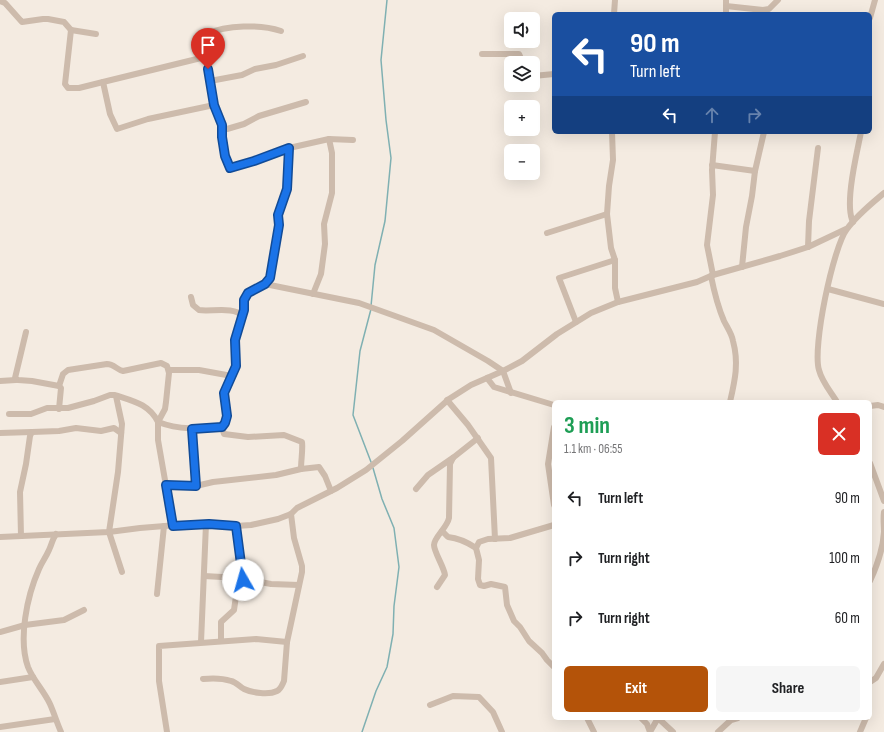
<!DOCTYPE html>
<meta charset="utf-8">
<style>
:root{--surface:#fff;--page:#f6f6f6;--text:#202124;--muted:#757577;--accent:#b45309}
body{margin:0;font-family:"Sofia Sans Condensed",sans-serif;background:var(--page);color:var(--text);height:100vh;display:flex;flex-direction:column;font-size:15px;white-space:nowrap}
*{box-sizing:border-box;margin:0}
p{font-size:13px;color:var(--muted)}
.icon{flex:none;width:22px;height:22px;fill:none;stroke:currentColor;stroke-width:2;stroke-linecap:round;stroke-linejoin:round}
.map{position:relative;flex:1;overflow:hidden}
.drawer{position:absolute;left:552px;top:400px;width:320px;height:320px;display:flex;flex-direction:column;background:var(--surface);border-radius:6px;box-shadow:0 4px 16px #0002}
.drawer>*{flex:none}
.hud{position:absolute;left:552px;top:12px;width:320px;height:122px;border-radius:6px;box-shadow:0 4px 16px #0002;background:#1a4fa0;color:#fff;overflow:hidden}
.controls{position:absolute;left:504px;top:12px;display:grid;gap:8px}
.controls a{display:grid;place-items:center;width:36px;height:36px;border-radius:6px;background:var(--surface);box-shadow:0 4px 16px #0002;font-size:20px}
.pin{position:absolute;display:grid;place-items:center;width:34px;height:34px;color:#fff;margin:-41px -17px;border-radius:50% 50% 50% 0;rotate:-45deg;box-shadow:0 0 4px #0007}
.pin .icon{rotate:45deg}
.me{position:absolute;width:44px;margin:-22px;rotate:353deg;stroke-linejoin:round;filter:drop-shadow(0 0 3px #0008)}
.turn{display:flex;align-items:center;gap:14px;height:84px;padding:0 12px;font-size:18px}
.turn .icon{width:52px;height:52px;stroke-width:2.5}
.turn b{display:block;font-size:28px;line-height:34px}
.lanes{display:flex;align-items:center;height:38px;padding:0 12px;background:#0003;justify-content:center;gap:20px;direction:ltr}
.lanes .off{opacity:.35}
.round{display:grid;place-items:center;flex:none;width:42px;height:42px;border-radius:6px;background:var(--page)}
.summary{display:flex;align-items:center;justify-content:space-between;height:68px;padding:0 12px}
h1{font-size:24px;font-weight:700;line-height:30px;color:#1e9e55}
.action{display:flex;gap:8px;margin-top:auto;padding:8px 12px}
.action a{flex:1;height:46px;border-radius:6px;background:var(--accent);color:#fff;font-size:16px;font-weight:700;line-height:46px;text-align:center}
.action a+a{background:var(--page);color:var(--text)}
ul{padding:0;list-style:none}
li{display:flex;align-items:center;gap:12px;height:60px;padding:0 12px}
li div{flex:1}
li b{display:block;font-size:15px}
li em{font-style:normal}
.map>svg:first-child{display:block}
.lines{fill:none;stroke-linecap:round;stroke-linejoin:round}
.stream{stroke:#7fb0b2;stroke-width:1.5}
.minor{stroke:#cdbbac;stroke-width:6}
.route-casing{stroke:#114b97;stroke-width:10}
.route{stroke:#1a73e8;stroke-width:7}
</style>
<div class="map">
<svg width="884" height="732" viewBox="0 0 884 732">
<rect width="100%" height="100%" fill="#f4ebe1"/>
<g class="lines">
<g class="stream">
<polyline points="371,306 375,265 385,221 391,158 386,120 381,60 387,0"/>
<polyline points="371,309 360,351 353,415 371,462"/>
<polyline points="362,732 376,691 387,667 393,634 394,606 399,567 394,528 382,499 373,468"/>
</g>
<g class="minor">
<polyline points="0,1 5,3 22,22 43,19 48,19 64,22 71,30 96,34"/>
<polyline points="726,6 763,10 769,9 778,0"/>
<polyline points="614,14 615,0"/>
<polyline points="726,14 726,0"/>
<polyline points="870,18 875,0"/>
<polyline points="71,30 65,84 68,88 79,88 103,82 205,57"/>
<path d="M281,31C260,24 227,25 206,34C206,65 208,101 224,128L227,129L244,124L259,116L306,102"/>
<polyline points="482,54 519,54 523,63"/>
<polyline points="533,76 554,74"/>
<polyline points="210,81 242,75 255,69 276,65 303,56"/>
<polyline points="103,82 110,114 117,129 148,119 214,105"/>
<path d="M222,125C222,140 225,154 230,168L254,161L289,148"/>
<polyline points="612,132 613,160 609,186 607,214 611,248 615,260 615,288 618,302"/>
<polyline points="712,165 755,171 764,132"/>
<path d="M853,222C844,204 857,153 861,132"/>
<polyline points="547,233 607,214"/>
<polyline points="808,247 809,221 818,148"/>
<polyline points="742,267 746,227 752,196 755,171"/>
<polyline points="713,275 707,245 713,195 712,170 715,132"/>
<path d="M711,276C714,291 718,307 724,321C727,327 732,334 733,341C739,363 735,380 730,402"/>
<polyline points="265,284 359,303 434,330 488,361 503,371 511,393"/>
<polyline points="828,289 884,304"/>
<polyline points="313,294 321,274 325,244 324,224 332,193 332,153 329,139"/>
<path d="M191,297L193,305L199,310C210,312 235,306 242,316"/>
<polyline points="576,322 559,278 615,260"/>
<polyline points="26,332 15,378 18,380 32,381 59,386 61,388 59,409"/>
<polyline points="169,370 199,370 232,376"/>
<polyline points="487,378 494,387 554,405"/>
<polyline points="0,381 16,380"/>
<path d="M59,386L63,374L68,370L107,364C114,364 117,370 123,371L161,363L167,366L169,373L166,402L165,409L158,422V440L173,526"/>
<polyline points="116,396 122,424 118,472 109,532 122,572"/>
<polyline points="447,400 468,425 491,458 495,539"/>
<path d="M837,402C831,392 822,382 819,370C812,348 833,247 847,229C857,215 871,204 884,193"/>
<polyline points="870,406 878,405 884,407"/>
<path d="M9,414H31L47,408H68L94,401L110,395H115C133,401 149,404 158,422C179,430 200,429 222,427L225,423L227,416L224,393L235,369V340L244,310V300L248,293L265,284L270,278L271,272L279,225L278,215L287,189L289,148L329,139L353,140"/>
<path d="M222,427L224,434L248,437L284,435L302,442C303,450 301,460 301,469"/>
<polyline points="554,427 548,464 554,505"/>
<polyline points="191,429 196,486"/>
<polyline points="0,433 32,432"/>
<polyline points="870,463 884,501"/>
<polyline points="166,485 196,486 213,482 276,475 301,469 319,467 325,476 331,491"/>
<polyline points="416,489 428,475 454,457 478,438"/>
<polyline points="554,525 510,538 488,539 479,542 476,548 479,560 478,579 480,585 484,586 491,584 505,587 507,605 514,621 520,627 529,641 542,653 547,660 554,667"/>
<polyline points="236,526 241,564 240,578"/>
<path d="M442,531L448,537C458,538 467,542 476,548"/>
<path d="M56,534C52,540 52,544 49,550C46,557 42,562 39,569C27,596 18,639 28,667C33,680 44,691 50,704C54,713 57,723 61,732"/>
<polyline points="21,536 20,492 26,464 30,436 32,432 59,431 76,428 101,431 114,428 121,433"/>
<polyline points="0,537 109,532 140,528 177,525 196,526 209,524 236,526 251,525 278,519 291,514 297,508 337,488 366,470 402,441 449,399 471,385 503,371 522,361 557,334 591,313 618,302 697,282 713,275 780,256 808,247 846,229"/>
<polyline points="204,576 240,578 271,584 299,585"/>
<path d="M870,581C877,566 883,549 884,532C884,525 883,519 884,512"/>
<path d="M437,587L445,575C444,567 434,552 434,545C434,537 447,528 449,518L450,464L453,458"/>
<polyline points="157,594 164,526"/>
<polyline points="0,632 25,625 64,620 84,610"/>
<polyline points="221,641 221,622 234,610 236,596 243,579"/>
<polyline points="201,642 206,524"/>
<path d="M203,679C212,678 222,678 231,681C236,682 239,686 244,689C252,693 269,695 277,691C281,689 282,685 284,681L287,642L302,572V566L294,538L291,514"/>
<polyline points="0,682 33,677"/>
<polyline points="870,682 876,678 884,664"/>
<polyline points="430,705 453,696 479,697 493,712 502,732"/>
<polyline points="587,718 594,732"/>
<polyline points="641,718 647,724 650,732"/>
<polyline points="0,727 55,719"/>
<polyline points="167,732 159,681 159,646 256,639 287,642"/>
<polyline points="650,732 658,718 673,732"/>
<polyline points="718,732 731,720 738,718"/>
<polyline points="860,732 866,718"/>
</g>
</g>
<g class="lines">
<defs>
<polyline id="route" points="208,69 214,105 222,125 222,137 225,156 230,168 254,161 289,148 287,189 278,215 279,225 271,272 270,278 265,284 248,293 244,300 244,310 235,340 236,366 224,393 227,416 225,423 222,427 192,429 196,486 166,485 173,526 209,524 236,526 241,564 240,578 243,579 243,580"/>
</defs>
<use href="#route" class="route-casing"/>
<use href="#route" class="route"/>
</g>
</svg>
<div class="controls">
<a><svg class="icon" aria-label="sound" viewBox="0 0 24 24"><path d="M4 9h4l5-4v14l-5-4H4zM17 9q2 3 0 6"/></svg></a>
<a><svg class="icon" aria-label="layers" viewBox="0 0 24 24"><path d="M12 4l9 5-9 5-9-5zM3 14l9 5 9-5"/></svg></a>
<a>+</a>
<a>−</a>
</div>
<div class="pin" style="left:208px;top:69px;background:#d93025"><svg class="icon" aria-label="arrive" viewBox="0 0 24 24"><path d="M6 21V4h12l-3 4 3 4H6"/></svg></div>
<svg class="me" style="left:243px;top:580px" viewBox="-20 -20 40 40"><circle r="19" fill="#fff"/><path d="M0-13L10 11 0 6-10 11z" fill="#1a73e8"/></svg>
<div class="hud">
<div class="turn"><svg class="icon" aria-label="left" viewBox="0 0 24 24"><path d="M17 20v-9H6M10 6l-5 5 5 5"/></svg><div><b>90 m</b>Turn left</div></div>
<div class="lanes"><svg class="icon" aria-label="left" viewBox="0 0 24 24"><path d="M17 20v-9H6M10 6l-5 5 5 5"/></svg><svg class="icon off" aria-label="ahead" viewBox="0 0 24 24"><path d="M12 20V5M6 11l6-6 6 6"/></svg><svg class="icon off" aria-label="right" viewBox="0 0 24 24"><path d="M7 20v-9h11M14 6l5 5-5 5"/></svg></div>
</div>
<section class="drawer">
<div class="summary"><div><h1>3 min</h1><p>1.1 km · 06:55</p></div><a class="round" style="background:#d93025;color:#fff"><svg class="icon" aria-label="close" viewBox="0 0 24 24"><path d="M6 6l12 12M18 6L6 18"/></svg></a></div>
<ul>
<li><svg class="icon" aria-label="left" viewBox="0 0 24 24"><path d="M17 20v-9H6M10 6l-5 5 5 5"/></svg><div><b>Turn left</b></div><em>90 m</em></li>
<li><svg class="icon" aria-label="right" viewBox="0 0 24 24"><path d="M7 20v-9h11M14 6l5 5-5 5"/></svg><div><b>Turn right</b></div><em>100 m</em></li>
<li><svg class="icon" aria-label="right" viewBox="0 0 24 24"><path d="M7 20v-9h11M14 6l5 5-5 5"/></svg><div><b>Turn right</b></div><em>60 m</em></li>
</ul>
<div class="action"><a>Exit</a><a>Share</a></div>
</section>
</div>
